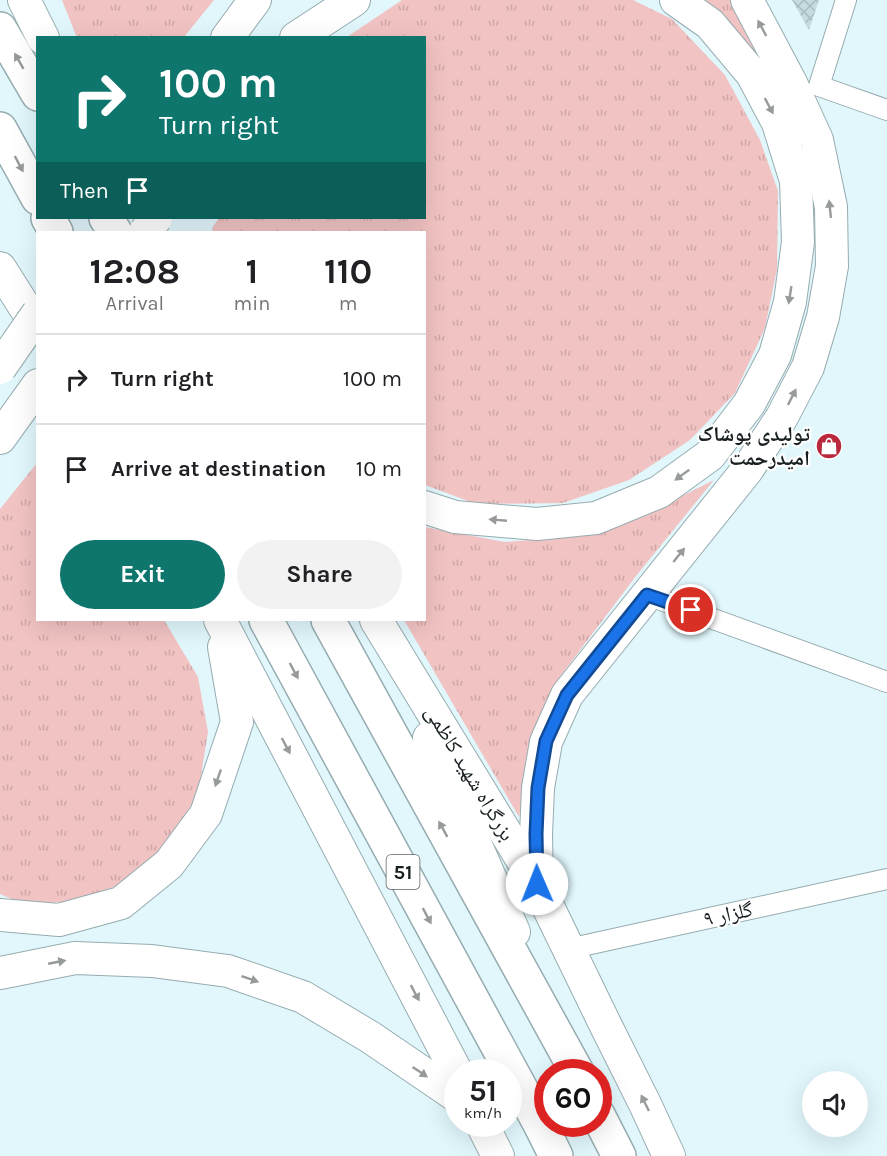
<!DOCTYPE html>
<meta charset="utf-8">
<style>
:root{--surface:#fff;--page:#f2f2f2;--text:#202124;--muted:#757577;--line:#e0e0e0;--accent:#0f766e}
body{margin:0;font-family:Karla,"Noto Naskh Arabic",sans-serif;background:var(--page);color:var(--text);height:100vh;display:flex;flex-direction:column;font-size:22px;white-space:nowrap}
*{box-sizing:border-box;margin:0}
p{font-size:20px;color:var(--muted)}
.icon{flex:none;width:33px;height:33px;fill:none;stroke:currentColor;stroke-width:2;stroke-linecap:round;stroke-linejoin:round}
.map{position:relative;flex:1;overflow:hidden}
.sheet{position:absolute;left:36px;top:231px;width:390px;height:390px;display:flex;flex-direction:column;background:var(--surface);border-radius:0px;box-shadow:0 6px 24px #0002}
.sheet>*{flex:none}
.guide{position:absolute;left:36px;top:36px;width:390px;height:183px;border-radius:0px;box-shadow:0 6px 24px #0002;background:#0f766e;color:#fff;overflow:hidden}
.buttons{position:absolute;left:802px;top:1071px;display:grid;gap:12px}
.buttons a{display:grid;place-items:center;width:66px;height:66px;border-radius:50%;background:var(--surface);box-shadow:0 6px 24px #0002;font-size:30px}
.speed{position:absolute;left:444px;top:1059px;display:flex;gap:12px;font-size:30px;font-weight:700;text-align:center}
.speed>*{display:grid;place-content:center;width:78px;height:78px;border-radius:50%;background:var(--surface);box-shadow:0 6px 24px #0002;line-height:1}
.speed small{font-size:15px;font-weight:400}
.speed .limit{border:9px solid #d22;background:#fff;color:#111}
.pin{position:absolute;display:grid;place-items:center;width:51px;height:51px;color:#fff;margin:-26px;border:3px solid #fff;border-radius:50%;box-shadow:0 2px 6px #0007}
.me{position:absolute;width:66px;margin:-33px;rotate:359deg;stroke-linejoin:round;filter:drop-shadow(0 0 4px #0008)}
.turn{display:flex;align-items:center;gap:21px;height:126px;padding:0 24px;font-size:27px}
.turn .icon{width:78px;height:78px;stroke-width:2.5}
.turn b{display:block;font-size:42px;line-height:51px}
.then{display:flex;align-items:center;height:57px;padding:0 24px;background:#0003;gap:12px;font-size:22px}
.eta{display:flex;justify-content:space-evenly;align-items:center;height:102px;text-align:center}
.eta b{font-size:36px;font-weight:700;line-height:42px}
.action{display:flex;gap:12px;margin-top:auto;padding:12px 24px}
.action a{flex:1;height:69px;border-radius:36px;background:var(--accent);color:#fff;font-size:24px;font-weight:700;line-height:69px;text-align:center}
.action a+a{background:var(--page);color:var(--text)}
ul{padding:0;list-style:none}
li{display:flex;align-items:center;gap:18px;height:90px;padding:0 24px;border-top:2px solid var(--line)}
li div{flex:1}
li b{display:block;font-size:22px}
li em{font-style:normal}
.map>svg:first-child{display:block}
.grass{fill:url(#grass-tufts)}
.building{fill:url(#building-cross-hatch)}
.lines{fill:none;stroke-linecap:round;stroke-linejoin:round}
.street-casing{stroke:#96acb0;stroke-width:22}
.primary-casing{stroke:#96acb0;stroke-width:34}
.highway-casing{stroke:#96acb0;stroke-width:36}
.street{stroke:#fff;stroke-width:20}
.primary{stroke:#fff;stroke-width:32}
.highway{stroke:#fff;stroke-width:33}
.primary-bridge-casing{stroke:#96acb0;stroke-width:34;stroke-linecap:butt}
.primary-bridge{stroke:#fff;stroke-width:32}
.oneway{fill:#979a9b}
.route-casing{stroke:#114b97;stroke-width:15}
.route{stroke:#1a73e8;stroke-width:10}
.labels{text-anchor:middle;dominant-baseline:central;stroke-width:4.5;stroke-linejoin:round;paint-order:stroke}
.shield{fill:#fff;stroke:#5d6264;stroke-width:1.5}
.shield-label{font-size:20px;font-weight:bold;fill:#171f21}
.poi-label{font-size:21px;font-weight:bold;fill:#171f21;stroke:#fff;text-anchor:end}
.street-label{font-size:21px;fill:#171f21;stroke:#fff}
</style>
<div class="map">
<svg width="887" height="1156" viewBox="0 0 887 1156">
<defs>
<pattern id="grass-tufts" width="24" height="20" patternUnits="userSpaceOnUse" patternTransform="scale(1.5)"><rect width="24" height="20" fill="#f2c3c3"/><path d="M3 7l-1-3M5 7V3M7 7l1-3M15 17l-1-3M17 17v-4M19 17l1-3" fill="none" stroke="#cfa7a7"/></pattern>
<pattern id="building-cross-hatch" width="8" height="8" patternUnits="userSpaceOnUse" patternTransform="scale(1.5)"><rect width="8" height="8" fill="#c5dbe0"/><path d="M0 0l8 8M0 8l8-8" fill="none" stroke="#a8bcc0"/></pattern>
</defs>
<rect width="100%" height="100%" fill="#e1f7fc"/>
<g class="grass">
<polygon points="62,0 214,0 184,37 77,38"/>
<polygon points="402,0 633,0 672,19 725,75 760,140 778,191 777,269 765,328 735,393 690,440 629,480 563,503 476,504 425,485 424,232 213,232 212,228 219,218 424,218 424,38 347,37"/>
<polygon points="703,0 730,0 770,79"/>
<polygon points="37,463 38,620 164,620 198,677 208,732 199,788 182,824 153,859 122,884 70,902 21,903 0,894 0,509"/>
<polygon points="714,480 636,576 559,678 538,726 526,774 519,817 404,620 424,620 425,527 505,542 584,536 666,504"/>
</g>
<polygon class="building" points="792,0 819,0 809,30"/>
<g class="lines">
<defs>
<g id="street">
<polyline points="846,0 819,86 887,110"/>
<polyline points="647,595 887,682"/>
<polyline points="568,949 887,879"/>
</g>
<g id="primary">
<polyline points="24,0 43,38"/>
<polyline points="227,38 255,0"/>
<polyline points="296,38 354,0"/>
<polyline points="0,268 38,328"/>
<polyline points="0,438 38,385"/>
<polyline points="424,507 455,517 537,524 596,518 659,492 710,455 749,404 775,355 790,302 798,242 796,181 778,123 752,74 710,24 676,0"/>
<polyline points="220,620 458,1075"/>
<polyline points="376,620 537,884 606,1026 645,1104 669,1156"/>
<polyline points="429,738 514,932"/>
<polyline points="537,884 536,834 538,788 546,742 567,695 747,470 782,417 808,367 823,317 832,266 831,207 817,140 791,83 747,0"/>
<polyline points="0,915 59,920 121,903 169,864 206,814 237,722 224,647"/>
<polyline points="0,973 75,958 152,961 228,971 303,997 370,1037 458,1097"/>
<polyline points="482,1124 498,1156"/>
</g>
<g id="highway">
<polyline points="0,29 38,94"/>
<polyline points="0,129 38,198"/>
<polyline points="48,218 56,232"/>
<polyline points="106,218 115,232"/>
<polyline points="266,620 540,1124 556,1156"/>
<polyline points="328,620 577,1072"/>
<polyline points="598,1115 619,1156"/>
</g>
</defs>
<use href="#street" class="street-casing"/>
<use href="#primary" class="primary-casing"/>
<use href="#highway" class="highway-casing"/>
<use href="#street" class="street"/>
<use href="#primary" class="primary"/>
<use href="#highway" class="highway"/>
<defs>
<g id="primary-bridge">
<polyline points="145,232 156,218"/>
<polyline points="0,368 38,313"/>
</g>
</defs>
<use href="#primary-bridge" class="primary-bridge-casing"/>
<use href="#primary-bridge" class="primary-bridge"/>
</g>
<defs><path id="oneway-solid" d="M-6-.8H1V-3.2L6.5 0L1 3.2V.8H-6Z" transform="scale(1.5)"/></defs>
<g class="oneway">
<use href="#oneway-solid" transform="translate(762 28) rotate(-118)"/>
<use href="#oneway-solid" transform="translate(19 61) rotate(-120)"/>
<use href="#oneway-solid" transform="translate(769 106) rotate(62)"/>
<use href="#oneway-solid" transform="translate(19 164) rotate(62)"/>
<use href="#oneway-solid" transform="translate(830 209) rotate(-96)"/>
<use href="#oneway-solid" transform="translate(790 295) rotate(99)"/>
<use href="#oneway-solid" transform="translate(792 397) rotate(-63)"/>
<use href="#oneway-solid" transform="translate(682 475) rotate(144)"/>
<use href="#oneway-solid" transform="translate(498 520) rotate(-175)"/>
<use href="#oneway-solid" transform="translate(679 555) rotate(-51)"/>
<use href="#oneway-solid" transform="translate(294 671) rotate(62)"/>
<use href="#oneway-solid" transform="translate(286 746) rotate(62)"/>
<use href="#oneway-solid" transform="translate(218 778) rotate(109)"/>
<use href="#oneway-solid" transform="translate(443 829) rotate(-119)"/>
<use href="#oneway-solid" transform="translate(427 916) rotate(62)"/>
<use href="#oneway-solid" transform="translate(57 962) rotate(-11)"/>
<use href="#oneway-solid" transform="translate(250 979) rotate(19)"/>
<use href="#oneway-solid" transform="translate(415 993) rotate(62)"/>
<use href="#oneway-solid" transform="translate(420 1072) rotate(34)"/>
<use href="#oneway-solid" transform="translate(645 1103) rotate(-116)"/>
</g>
<g class="lines">
<defs>
<polyline id="route" points="537,884 536,834 538,788 546,741 567,695 647,595 691,610"/>
</defs>
<use href="#route" class="route-casing"/>
<use href="#route" class="route"/>
</g>
<defs>
<symbol id="shop-disc" viewBox="-11 -11 22 22"><circle r="9.5" fill="#b9283d" stroke="#fff"/><path d="M-5-2.5h2.3a2.7 3.5 0 0 1 5.4 0H5L5.5 6h-11ZM-1.5-2.5h3a1.5 2.3 0 0 0-3 0Z" fill="#fff"/></symbol>
</defs>
<g fill-rule="evenodd">
<use href="#shop-disc" x="814" y="431" width="30" height="30"/>
</g>
<g class="labels">
<rect class="shield" x="386.5" y="855" width="33" height="34" rx="4.5"/>
<g class="shield-label">
<text x="403" y="872">51</text>
</g>
<g class="poi-label">
<text x="810" y="434">تولیدی پوشاک<tspan x="810" dy="24">امیدرحمت</tspan></text>
</g>
<g class="street-label">
<text transform="translate(470 773) rotate(59)">بزرگراه شهید کاظمی</text>
<text transform="translate(728 914) rotate(-12)">گلزار ۹</text>
</g>
</g>
</svg>
<div class="buttons">
<a><svg class="icon" aria-label="sound" viewBox="0 0 24 24"><path d="M4 9h4l5-4v14l-5-4H4zM17 9q2 3 0 6"/></svg></a>
</div>
<div class="speed"><div>51<small>km/h</small></div><div class="limit">60</div></div>
<div class="pin" style="left:691px;top:610px;background:#d93025"><svg class="icon" aria-label="arrive" viewBox="0 0 24 24"><path d="M6 21V4h12l-3 4 3 4H6"/></svg></div>
<svg class="me" style="left:537px;top:884px" viewBox="-20 -20 40 40"><circle r="19" fill="#fff"/><path d="M0-13L10 11 0 6-10 11z" fill="#1a73e8"/></svg>
<div class="guide">
<div class="turn"><svg class="icon" aria-label="right" viewBox="0 0 24 24"><path d="M7 20v-9h11M14 6l5 5-5 5"/></svg><div><b>100 m</b>Turn right</div></div>
<div class="then">Then<svg class="icon" aria-label="arrive" viewBox="0 0 24 24"><path d="M6 21V4h12l-3 4 3 4H6"/></svg></div>
</div>
<section class="sheet">
<div class="eta">
<div><b>12:08</b><p>Arrival</p></div>
<div><b>1</b><p>min</p></div>
<div><b>110</b><p>m</p></div>
</div>
<ul>
<li><svg class="icon" aria-label="right" viewBox="0 0 24 24"><path d="M7 20v-9h11M14 6l5 5-5 5"/></svg><div><b>Turn right</b></div><em>100 m</em></li>
<li><svg class="icon" aria-label="arrive" viewBox="0 0 24 24"><path d="M6 21V4h12l-3 4 3 4H6"/></svg><div><b>Arrive at destination</b></div><em>10 m</em></li>
</ul>
<div class="action"><a>Exit</a><a>Share</a></div>
</section>
</div>
